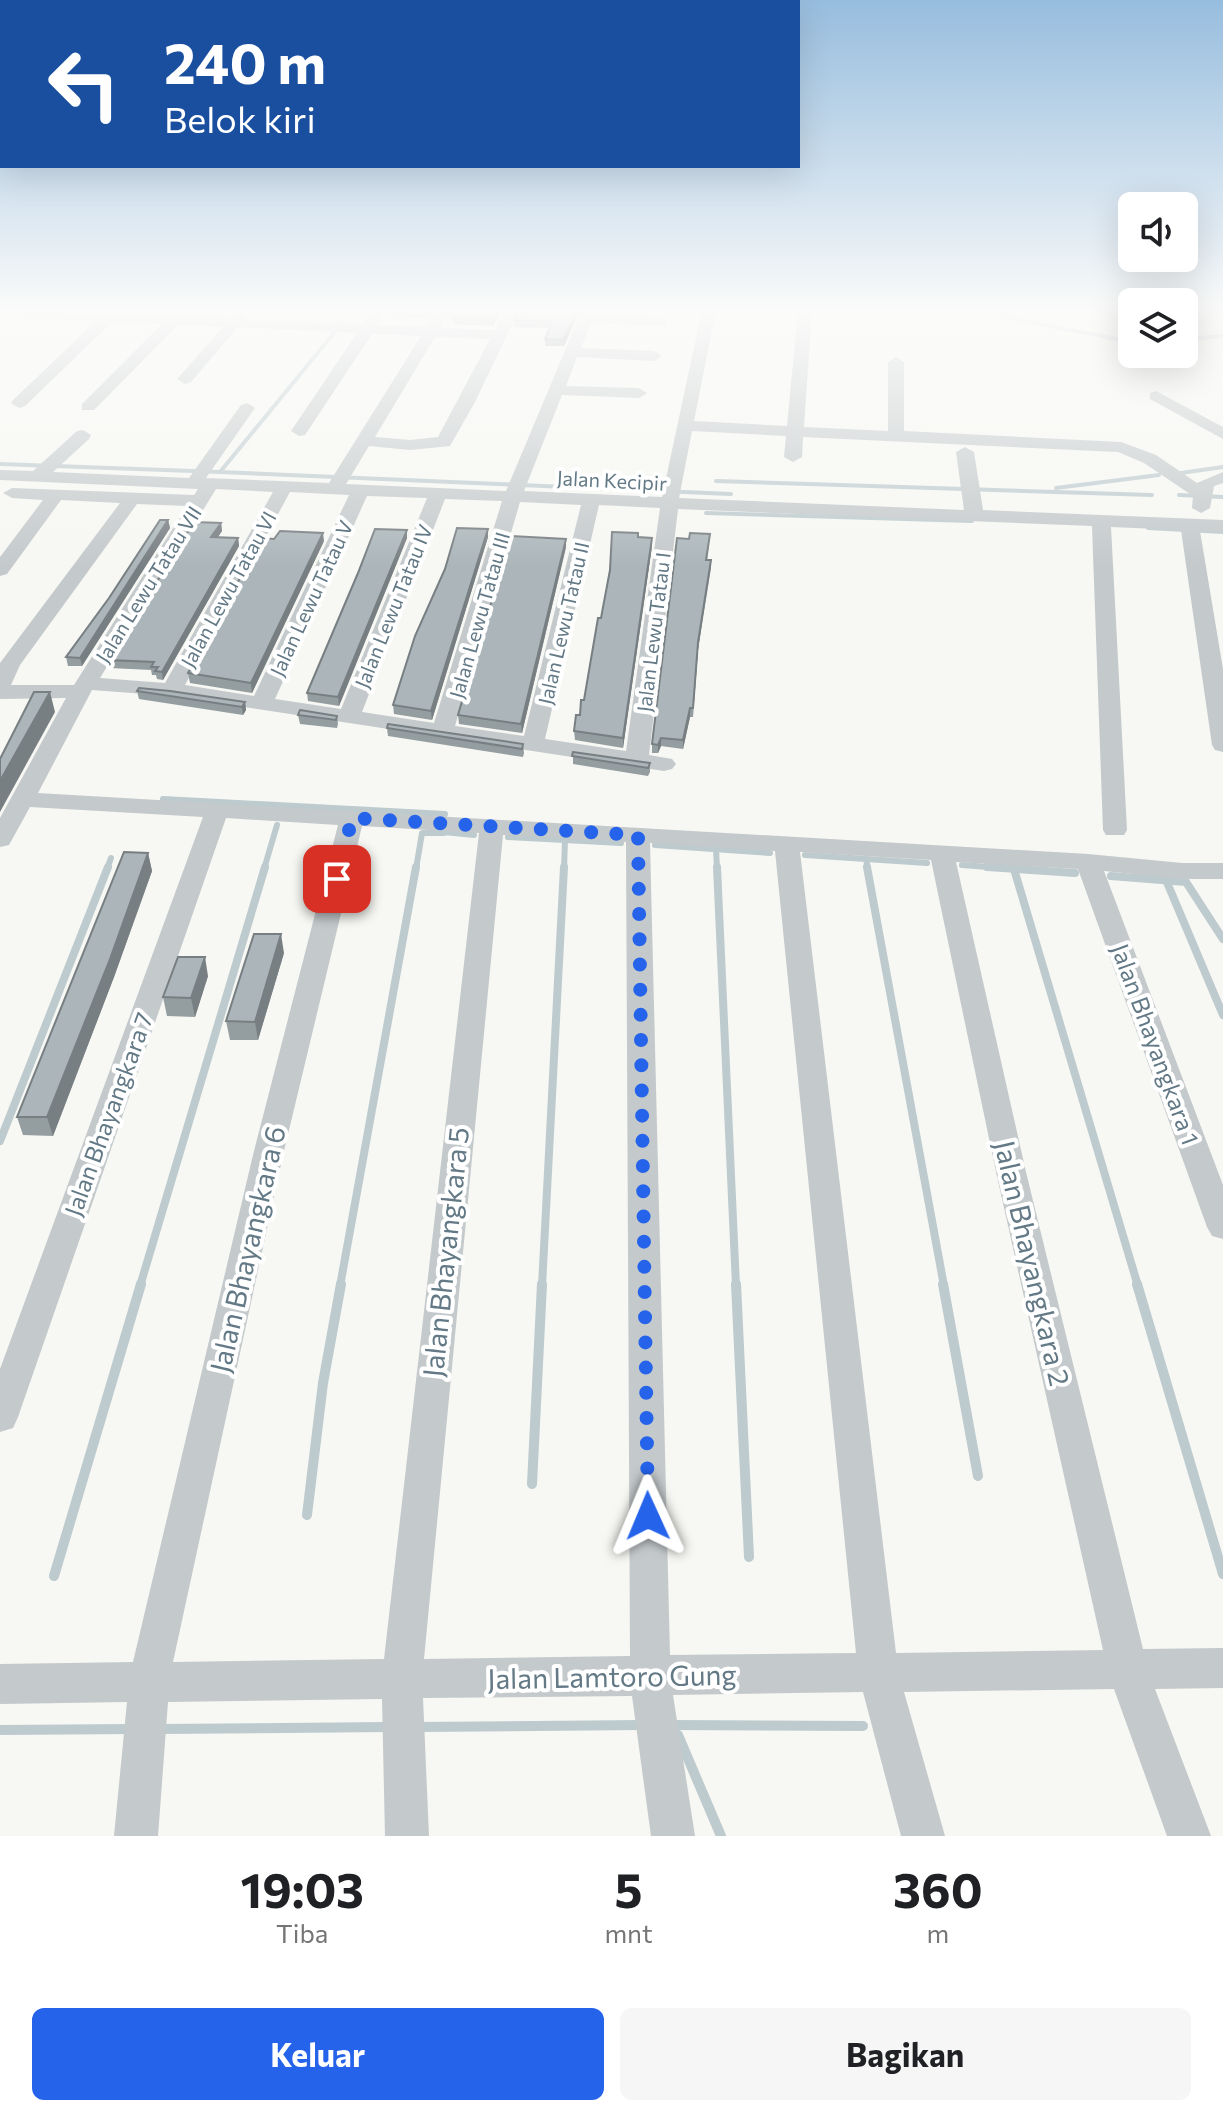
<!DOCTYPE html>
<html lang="id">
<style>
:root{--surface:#fff;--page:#f6f6f6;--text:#202124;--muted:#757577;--accent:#2563eb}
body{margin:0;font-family:Commissioner,sans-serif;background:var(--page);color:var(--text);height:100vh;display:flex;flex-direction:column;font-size:30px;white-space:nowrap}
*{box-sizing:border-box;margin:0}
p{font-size:26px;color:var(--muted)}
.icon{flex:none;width:44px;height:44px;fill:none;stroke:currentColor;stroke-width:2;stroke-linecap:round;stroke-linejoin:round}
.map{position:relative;height:1836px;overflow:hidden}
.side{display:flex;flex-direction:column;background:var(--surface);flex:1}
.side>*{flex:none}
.hud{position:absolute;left:0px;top:0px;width:800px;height:168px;box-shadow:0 8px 32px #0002;background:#1a4fa0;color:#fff;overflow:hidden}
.fabs{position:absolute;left:1118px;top:192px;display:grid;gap:16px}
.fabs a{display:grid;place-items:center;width:80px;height:80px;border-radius:12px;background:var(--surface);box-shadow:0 8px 32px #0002;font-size:40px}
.pin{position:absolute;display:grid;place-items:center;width:68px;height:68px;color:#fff;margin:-34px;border-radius:16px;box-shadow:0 4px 12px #0006}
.me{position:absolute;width:88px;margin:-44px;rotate:359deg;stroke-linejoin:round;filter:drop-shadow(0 0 6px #0008)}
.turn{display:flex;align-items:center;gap:28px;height:168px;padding:0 32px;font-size:36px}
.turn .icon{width:104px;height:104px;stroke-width:2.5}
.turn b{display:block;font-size:56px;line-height:68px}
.eta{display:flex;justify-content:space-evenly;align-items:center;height:136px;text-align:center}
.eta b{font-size:48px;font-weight:700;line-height:56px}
.primary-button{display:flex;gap:16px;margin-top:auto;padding:16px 32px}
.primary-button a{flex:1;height:92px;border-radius:12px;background:var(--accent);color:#fff;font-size:32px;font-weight:700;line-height:92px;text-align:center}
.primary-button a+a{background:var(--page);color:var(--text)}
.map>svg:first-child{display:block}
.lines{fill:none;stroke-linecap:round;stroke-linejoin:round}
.stream-far3{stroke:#bdcace;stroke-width:4}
.stream-far2{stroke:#bdcace;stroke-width:6}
.stream-far1{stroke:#bdcace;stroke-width:8}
.stream{stroke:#bdcace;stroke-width:10}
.minor{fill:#c4c9cb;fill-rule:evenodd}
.wall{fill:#949da0}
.shaded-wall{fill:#787f82}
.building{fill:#acb6ba;stroke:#787f82;stroke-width:2}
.route{stroke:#2563eb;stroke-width:14;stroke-dasharray:0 25.2}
.labels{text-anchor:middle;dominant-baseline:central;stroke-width:8;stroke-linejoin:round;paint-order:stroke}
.far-street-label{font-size:20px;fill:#637986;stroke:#fff}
.street-label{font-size:24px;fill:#637986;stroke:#fff}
.near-street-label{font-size:28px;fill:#637986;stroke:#fff}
</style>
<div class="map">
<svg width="1223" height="1836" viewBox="0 0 1223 1836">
<rect width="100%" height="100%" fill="#f7f7f3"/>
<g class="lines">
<g class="stream-far3">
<polyline points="968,310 1132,342"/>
<polyline points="343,322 220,472 731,494"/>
<polyline points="1184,339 1223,336"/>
<polyline points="0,464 220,472"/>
<polyline points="1181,473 1223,467"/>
<polyline points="716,481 1152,495"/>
<polyline points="1056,488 1159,475"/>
<polyline points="1179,495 1223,497"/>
<polyline points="706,513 972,521"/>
<polyline points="1148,528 1223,532"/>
</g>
<g class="stream-far2">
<polyline points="163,799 445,814"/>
<polyline points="444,832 474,835"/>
<polyline points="508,837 621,843"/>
<polyline points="655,845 770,853"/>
<polyline points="716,849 717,869"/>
<polyline points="805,855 927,863"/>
<polyline points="866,859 868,869"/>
<polyline points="962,865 1015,869"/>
<polyline points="107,869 111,858"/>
<polyline points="264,869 277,825"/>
<polyline points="416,869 422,833 444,833"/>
<polyline points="564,869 565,840"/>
</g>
<g class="stream-far1">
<polyline points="717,867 736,1286"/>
<polyline points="867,867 944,1286"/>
<polyline points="987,867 1075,873"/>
<polyline points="1014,869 1138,1286"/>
<polyline points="1111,876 1186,882 1223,939"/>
<polyline points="1166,880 1223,1015"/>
<polyline points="0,1141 108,867"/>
<polyline points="140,1286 265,867"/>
<polyline points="340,1286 416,867"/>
<polyline points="542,1286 564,867"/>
</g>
<g class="stream">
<polyline points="736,1284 749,1557"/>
<polyline points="943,1284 978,1476"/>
<polyline points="1137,1284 1223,1574"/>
<polyline points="532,1484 542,1284"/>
<polyline points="307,1515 323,1383 341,1284"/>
<polyline points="54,1576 141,1284"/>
<polyline points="670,1725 863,1726"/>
<polyline points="418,1727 642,1725"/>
<polyline points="158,1729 390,1727"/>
<polyline points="0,1730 134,1729"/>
<polyline points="678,1735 721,1836"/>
</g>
<g class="minor">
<path d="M0,310H118L120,313L170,315L176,310H186V316L230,318L240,312L245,313V319L363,324L373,310H387L377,325L426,327L437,310H451L440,328L494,330L505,310H519L475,402L450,446L410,450L369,446L346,484L506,491L582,310H596L595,314L666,319V325L661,326L591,323L581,348L654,351L662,356L654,361L577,357L566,386L639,388L647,393L639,398L562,395L524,491L662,497L702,310H716L694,421L787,426L798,310H812L804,427L888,431V362L896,357L904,362V431L1121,442L1156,455L1197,483L1223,472V483L1214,486L1210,508L1201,513L1192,508L1193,496L1144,463L1118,452L803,437L802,457L793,462L784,457L786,436L692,431L679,498L964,510L956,452L965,447L974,452L983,510L1223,520V532L1200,531L1223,669V752L1215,750L1212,745L1181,530L1111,527L1127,830L1124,835H1106L1103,830L1092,526L678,509L649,755L672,759L676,764L672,769L664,771L172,696L92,690L38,793L1088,854L1182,863H1223V879H1182L1104,871L1223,1185V1239L1212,1236L1207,1227L1078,869L956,862L1026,1172L1143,1649L1223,1648V1688L1155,1689L1211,1836H1167L1114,1689L904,1692L945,1836H901L863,1692L673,1695L695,1836H651L632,1696L423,1698L429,1836H385L382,1699L168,1702L158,1836H114L127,1702L0,1704V1664L133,1662L253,1155L338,825L226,818L18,1417L13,1428L0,1432V1369L203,817L30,807L9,845L0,847V818L66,698L0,699V663L120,503L61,500L7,574L0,576V557L43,500L12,498L3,493L12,488L194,495L198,489L0,480V470L33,471L77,431L83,430L91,435L89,439L53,472L189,478L241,405L247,403L255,408L206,478L329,483L421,336L372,334L305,435L299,436L291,431L357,333L238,327L191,382L185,384L177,379L223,327L178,325L94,410H82V404L162,324L112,322L25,406L19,408L11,403L13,400L96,321L0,316ZM435,337L490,339L438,437L410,440L375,437ZM216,489L273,492L165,683L100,678ZM290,492L349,495L254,696L185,685ZM367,496L427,498L341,709L275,699ZM445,499L502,501L434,723L362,712ZM520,502L581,505L524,736L455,726ZM137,504L187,506L74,685H11L20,665ZM599,505L660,508L626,751L545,739ZM362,826L479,833L384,1659L173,1662L283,1155ZM503,835L626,842L630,1656L424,1659ZM650,843L775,851L856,1653L670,1655ZM800,852L931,860L996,1172L1103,1650L896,1653Z"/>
<polygon points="1156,391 1223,427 1223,439 1150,399 1150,393"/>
</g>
</g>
<g class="wall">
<polygon points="247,310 370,310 368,313 343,312 340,316 264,313"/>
<polygon points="388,310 434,310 428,318 391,316 391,313 388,313"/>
<polygon points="450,310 501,310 493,326 453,324 453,319 449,319"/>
<polygon points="580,310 564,346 545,346 545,339 549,328 514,327 514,320"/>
<polygon points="168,520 170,528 82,666 68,666 66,657"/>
<polygon points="221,523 222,531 218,537 238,538 239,546 163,680 157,679 156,675 152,675 151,670 110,668 108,660"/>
<polygon points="488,529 488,537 432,720 394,714 393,705"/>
<polygon points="407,530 407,538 339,706 308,701 307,693"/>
<polygon points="710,534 707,560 711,560 711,568 698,650 693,717 690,717 683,749 661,746 658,753 652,753 652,744 689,539"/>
<polygon points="638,537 652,546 623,748 575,740 574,731 584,700 601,618"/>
<polygon points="324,541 252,693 190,683 188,673"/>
<polygon points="566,547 522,733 459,724 458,715"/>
<polygon points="137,691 245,702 246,710 243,715 139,699"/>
<polygon points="298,715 337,716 338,724 337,728 300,724"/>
<polygon points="387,728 523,744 524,753 523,757 388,736"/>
<polygon points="573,752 650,763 650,772 648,776 573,764"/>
<polygon points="148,853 152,871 114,977 53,1136 23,1135 17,1117"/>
<polygon points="284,953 258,1040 230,1040 226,1021"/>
<polygon points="208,976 195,1017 167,1016 163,997"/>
</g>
<g class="shaded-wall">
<polygon points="429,310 434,310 428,318 428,311"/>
<polygon points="498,310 501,310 493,326 493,319"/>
<polygon points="577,310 580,310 564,346 563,340"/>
<polygon points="168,520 170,528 82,666 80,658"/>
<polygon points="221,523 222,531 213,544 211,537"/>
<polygon points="488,529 488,537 432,720 431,711"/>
<polygon points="407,530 407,538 339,706 338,697"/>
<polygon points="323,533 324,541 252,693 251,683"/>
<polygon points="238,538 239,546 163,680 162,672"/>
<polygon points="652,538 652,546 623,748 623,738"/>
<polygon points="566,539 566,547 522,733 521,724"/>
<polygon points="711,560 698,650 693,717 698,642"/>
<polygon points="50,692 55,712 0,812 0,781"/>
<polygon points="245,702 246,710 243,715 242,707"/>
<polygon points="690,708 690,717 683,749 683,740"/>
<polygon points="661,738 661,746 658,753 658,745"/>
<polygon points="148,853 152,871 114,977 53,1136 47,1117"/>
<polygon points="281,934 284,953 258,1040 255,1022"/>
<polygon points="205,957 208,976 195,1017 191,998"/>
</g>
<g class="building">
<polygon points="450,310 498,310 493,319 453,318 456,312 449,312"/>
<polygon points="519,310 577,310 563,340 545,339 552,322 514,320"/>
<polygon points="160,520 168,520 80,658 66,657 109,598"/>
<polygon points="194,522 221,523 211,537 238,538 162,672 155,671 158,667 151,667 154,662 108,660"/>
<polygon points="457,528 488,529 431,711 393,705 415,636 445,569"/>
<polygon points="375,529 407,530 338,697 307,693 358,573"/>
<polygon points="280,531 323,533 251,683 188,673 262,538 274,539"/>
<polygon points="612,532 638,533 638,537 652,538 623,738 574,731 576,715 580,715 581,700 584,700 598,618 601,618 610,570"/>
<polygon points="690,533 710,534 706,560 711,560 698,642 693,708 690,708 683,740 661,738 658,745 652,744 677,538 689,539"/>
<polygon points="511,536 566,539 521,724 458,715"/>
<polygon points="139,688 170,691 245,702 242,707 137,691"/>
<polygon points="34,692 50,692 0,781 0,759"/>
<polygon points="300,710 337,716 336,720 298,715"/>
<polygon points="388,724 523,744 522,749 387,728"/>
<polygon points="573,752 650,763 648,768 572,756"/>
<polygon points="124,852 148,853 110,959 47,1117 17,1117"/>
<polygon points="254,934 281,934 255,1022 226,1021"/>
<polygon points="178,957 205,957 191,998 163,997"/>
</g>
<linearGradient id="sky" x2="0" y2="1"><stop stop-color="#97bdde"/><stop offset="0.55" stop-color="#fbfbfa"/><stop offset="1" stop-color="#fbfbfa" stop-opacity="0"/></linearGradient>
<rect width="1223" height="567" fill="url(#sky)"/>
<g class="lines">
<polyline class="route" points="337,879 352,818 638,835 648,1516"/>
</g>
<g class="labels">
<g class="far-street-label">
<text transform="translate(612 480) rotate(3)">Jalan Kecipir</text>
<text transform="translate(148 584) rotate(-58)">Jalan Lewu Tatau VII</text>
<text transform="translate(228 589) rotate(-61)">Jalan Lewu Tatau VI</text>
<text transform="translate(311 598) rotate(-65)">Jalan Lewu Tatau V</text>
<text transform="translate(393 606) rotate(-68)">Jalan Lewu Tatau IV</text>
<text transform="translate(479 615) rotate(-74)">Jalan Lewu Tatau III</text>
<text transform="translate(563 623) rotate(-77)">Jalan Lewu Tatau II</text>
<text transform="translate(653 632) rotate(-83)">Jalan Lewu Tatau I</text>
</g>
<g class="street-label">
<text transform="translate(1156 1044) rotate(70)">Jalan Bhayangkara 1</text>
<text transform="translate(108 1114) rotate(-70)">Jalan Bhayangkara 7</text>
</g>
<g class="near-street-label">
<text transform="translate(247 1249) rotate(-77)">Jalan Bhayangkara 6</text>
<text transform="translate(445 1252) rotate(-84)">Jalan Bhayangkara 5</text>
<text transform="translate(1033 1263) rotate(77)">Jalan Bhayangkara 2</text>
<text transform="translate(612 1676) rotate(-1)">Jalan Lamtoro Gung</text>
</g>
</g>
</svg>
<div class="fabs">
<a><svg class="icon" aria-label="sound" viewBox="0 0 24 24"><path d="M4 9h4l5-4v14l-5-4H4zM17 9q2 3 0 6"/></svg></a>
<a><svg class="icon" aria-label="layers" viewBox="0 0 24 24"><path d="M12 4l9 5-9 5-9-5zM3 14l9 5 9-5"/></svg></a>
</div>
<div class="pin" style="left:337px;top:879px;background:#d93025"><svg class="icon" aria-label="arrive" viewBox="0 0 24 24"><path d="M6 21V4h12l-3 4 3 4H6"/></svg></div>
<svg class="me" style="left:648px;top:1516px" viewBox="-20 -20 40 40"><path d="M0-17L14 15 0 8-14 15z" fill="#2563eb" stroke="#fff" stroke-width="4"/></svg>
<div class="hud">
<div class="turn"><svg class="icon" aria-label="left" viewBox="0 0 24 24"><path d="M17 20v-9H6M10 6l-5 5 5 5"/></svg><div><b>240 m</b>Belok kiri</div></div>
</div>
</div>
<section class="side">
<div class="eta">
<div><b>19:03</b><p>Tiba</p></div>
<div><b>5</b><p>mnt</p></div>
<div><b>360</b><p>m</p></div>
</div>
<div class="primary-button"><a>Keluar</a><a>Bagikan</a></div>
</section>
